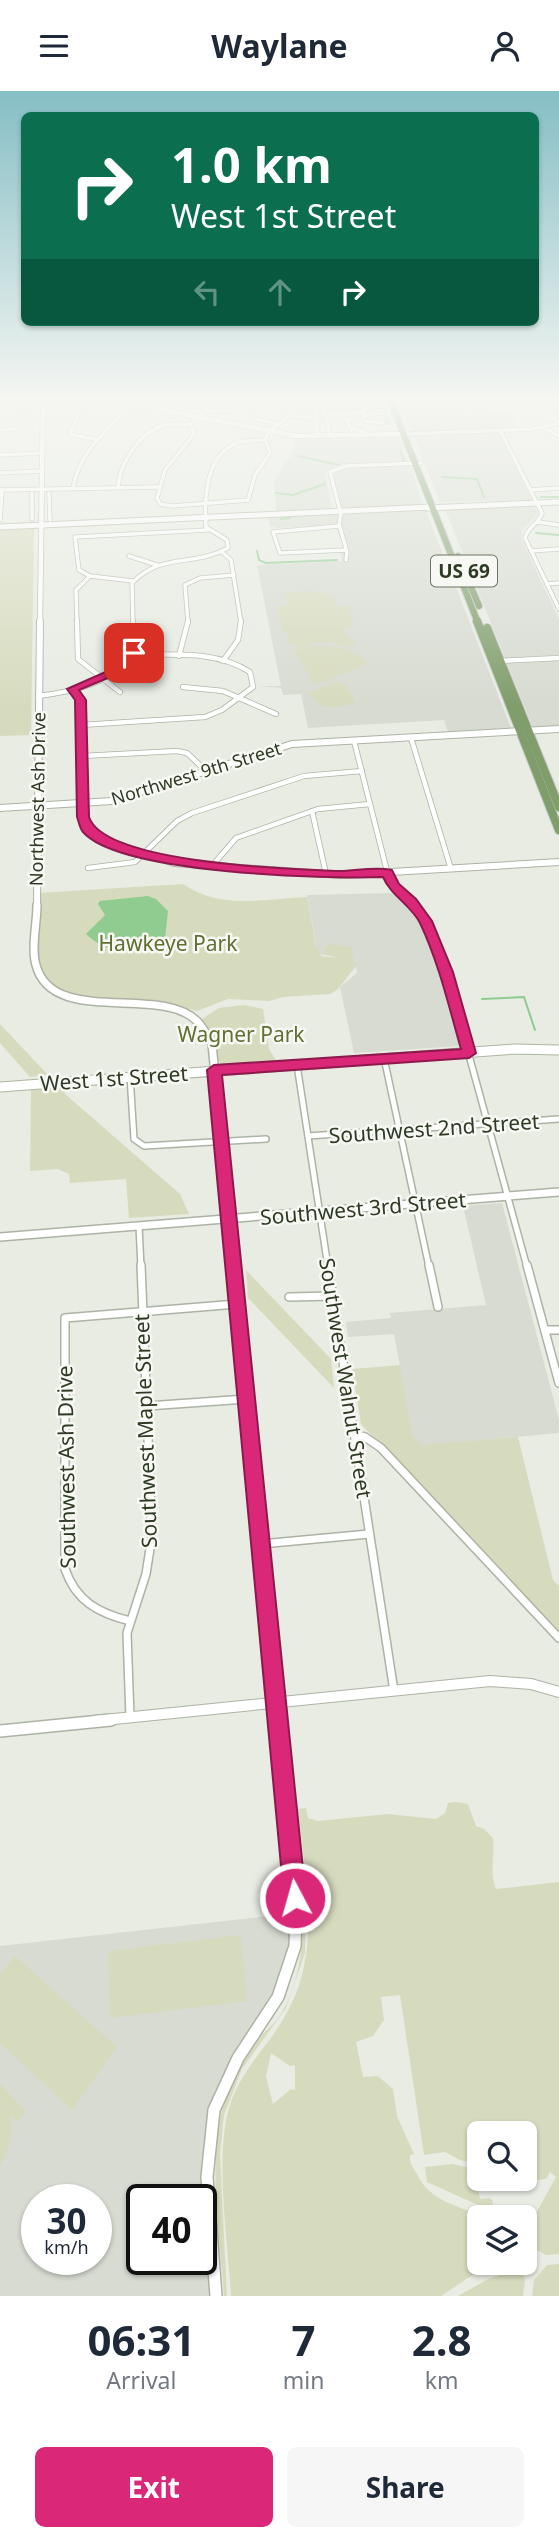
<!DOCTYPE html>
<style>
:root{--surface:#fff;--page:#f6f6f7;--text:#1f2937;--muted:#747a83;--accent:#db2777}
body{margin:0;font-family:"Noto Sans",sans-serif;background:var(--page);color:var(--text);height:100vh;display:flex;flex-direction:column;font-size:26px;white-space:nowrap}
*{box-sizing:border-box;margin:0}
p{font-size:23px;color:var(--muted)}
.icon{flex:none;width:38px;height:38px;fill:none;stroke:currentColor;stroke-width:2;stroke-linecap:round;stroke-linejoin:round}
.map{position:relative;height:2205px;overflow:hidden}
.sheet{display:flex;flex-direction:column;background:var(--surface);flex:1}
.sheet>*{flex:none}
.hud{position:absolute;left:21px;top:21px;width:518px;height:214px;border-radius:10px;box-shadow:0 2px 5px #0004;background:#0b6e4f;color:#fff;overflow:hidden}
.controls{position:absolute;left:467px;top:2030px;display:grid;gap:14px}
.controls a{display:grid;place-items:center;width:70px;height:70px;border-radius:10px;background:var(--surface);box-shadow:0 2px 5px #0004;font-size:35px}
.speed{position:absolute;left:21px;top:2093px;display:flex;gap:14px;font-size:35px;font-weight:700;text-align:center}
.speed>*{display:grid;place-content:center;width:91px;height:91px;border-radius:50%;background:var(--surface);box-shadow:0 2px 5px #0004;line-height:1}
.speed small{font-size:18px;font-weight:400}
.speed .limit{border:4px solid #111;border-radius:10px;background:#fff;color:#111}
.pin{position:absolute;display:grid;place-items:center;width:60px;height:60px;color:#fff;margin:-30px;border-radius:14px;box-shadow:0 4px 10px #0006}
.me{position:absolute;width:77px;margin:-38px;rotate:354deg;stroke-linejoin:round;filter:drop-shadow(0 0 5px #0008)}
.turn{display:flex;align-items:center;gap:24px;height:147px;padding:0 35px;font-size:32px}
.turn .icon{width:91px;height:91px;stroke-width:2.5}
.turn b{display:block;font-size:49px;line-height:60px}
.lanes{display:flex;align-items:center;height:66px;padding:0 35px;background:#0003;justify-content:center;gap:35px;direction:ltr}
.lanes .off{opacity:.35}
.eta{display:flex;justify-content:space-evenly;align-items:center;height:119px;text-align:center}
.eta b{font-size:42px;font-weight:700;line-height:49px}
.action{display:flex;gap:14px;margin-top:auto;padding:14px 35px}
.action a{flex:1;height:80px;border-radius:10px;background:var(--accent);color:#fff;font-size:28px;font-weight:700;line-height:80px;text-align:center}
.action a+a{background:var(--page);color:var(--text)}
header{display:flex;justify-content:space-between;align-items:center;height:91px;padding:0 35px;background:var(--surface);font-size:32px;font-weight:700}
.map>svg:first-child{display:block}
.built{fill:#d7dbd1;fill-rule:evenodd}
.green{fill:#d7dbbe;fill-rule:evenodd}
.water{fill:#90cc90}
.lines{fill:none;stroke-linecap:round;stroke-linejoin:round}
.stream{stroke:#90cc90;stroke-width:2}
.minor-far3-casing{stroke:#acb3a6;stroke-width:5}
.minor-far2-casing{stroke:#acb3a6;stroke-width:6}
.minor-far1-casing{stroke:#acb3a6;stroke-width:8}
.minor-casing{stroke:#acb3a6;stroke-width:10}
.tertiary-far4-casing{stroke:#acb3a6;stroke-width:6}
.tertiary-far3-casing{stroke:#acb3a6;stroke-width:8}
.tertiary-far2-casing{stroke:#acb3a6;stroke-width:10}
.tertiary-far1-casing{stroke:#acb3a6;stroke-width:12}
.tertiary-casing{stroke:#acb3a6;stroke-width:14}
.secondary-far1-casing{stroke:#acb6a2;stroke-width:7}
.secondary-casing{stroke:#acb6a2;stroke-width:11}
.primary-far1-casing{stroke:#c4c8c2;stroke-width:8}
.primary-casing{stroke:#c4c8c2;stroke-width:10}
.minor-far3{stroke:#fff;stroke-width:3.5}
.minor-far2{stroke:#fff;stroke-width:4.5}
.minor-far1{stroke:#fff;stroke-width:5}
.minor{stroke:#fff;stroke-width:7}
.tertiary-far4{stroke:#fff;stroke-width:4.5}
.tertiary-far3{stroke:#fff;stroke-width:6}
.tertiary-far2{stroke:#fff;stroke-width:7}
.tertiary-far1{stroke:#fff;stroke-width:10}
.tertiary{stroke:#fff;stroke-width:11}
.secondary-far1{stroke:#fff;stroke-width:5}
.secondary{stroke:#fff;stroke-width:9}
.primary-far1{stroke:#809d6c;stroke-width:6}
.primary{stroke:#809d6c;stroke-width:8}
.route{fill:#db2777;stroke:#8e194d;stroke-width:2}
.labels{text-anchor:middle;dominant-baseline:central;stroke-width:5;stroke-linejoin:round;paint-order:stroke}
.far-street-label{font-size:18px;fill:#2e3b24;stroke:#f7f8f3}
.shield{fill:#f7f8f3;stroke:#6a7462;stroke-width:2}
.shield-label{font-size:19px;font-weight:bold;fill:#2e3b24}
.park-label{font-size:21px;fill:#606f32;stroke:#f7f8f3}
.street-label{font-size:21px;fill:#2e3b24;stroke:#f7f8f3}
</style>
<header><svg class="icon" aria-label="menu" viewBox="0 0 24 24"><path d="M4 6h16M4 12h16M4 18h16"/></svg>Waylane<svg class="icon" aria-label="person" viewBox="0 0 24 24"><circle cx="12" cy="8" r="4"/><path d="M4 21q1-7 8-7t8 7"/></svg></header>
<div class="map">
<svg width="559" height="2205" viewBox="0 0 559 2205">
<rect width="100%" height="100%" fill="#e8ece3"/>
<g class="built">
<polygon points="453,306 458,325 510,322 518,336 412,341 399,307"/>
<polygon points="498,341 532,409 440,411 414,345"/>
<polygon points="399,346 408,370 342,373 325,381 332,417 276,420 274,390 292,363 296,348"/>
<polygon points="410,374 423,414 343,419 333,387 335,380 346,377"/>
<polygon points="534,413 538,423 522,439 521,447 559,528 559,564 505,567 445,418"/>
<polygon points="426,420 511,637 448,641 444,629 308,637 301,603 283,604 281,597 258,595 281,595 257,474 342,470 340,460 344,460 336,434 277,437 270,435 268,427"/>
<polygon points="559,569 559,636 533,637 507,572"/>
<polygon points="393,802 410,816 420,832 444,894 460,955 354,962 340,896 357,882 354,869 318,863 307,804"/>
<polygon points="502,1112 559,1329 559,1342 422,1355 413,1346 394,1243 348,1246 346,1231 391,1227 390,1222 486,1214 463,1115"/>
<path d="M296,1822L294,1867L210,2032L216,2205H0V1855ZM37,2109H96V2168H37ZM142,2109H201V2168H142Z"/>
</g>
<g class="green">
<polygon points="34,438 31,644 0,645 0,439"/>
<path d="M310,500L330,504L337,515H349L354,536L344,537L345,545L357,551L350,556L338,554L335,551L312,552L305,556C327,554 353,554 368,573L329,588L330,590H318L317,594L306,587H311L294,560L301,557L289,551L287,541H282L277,515L288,514L285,502Z"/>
<path d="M337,591L345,593L356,611C340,618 319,620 309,602Z"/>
<path d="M183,793C220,819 264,808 307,806L316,854L321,865L336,867L326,863L325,857L330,853L351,856L356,875L338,898L330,903L283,906L269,910L228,908L197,920L156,909L101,910L68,903L49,890L39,875L38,802Z"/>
<polygon points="244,914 263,918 269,958 277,971 225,975 218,970 216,951 202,928 219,917"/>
<polygon points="0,933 48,984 30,986 0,952"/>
<polygon points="66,997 65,1003 180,1103 189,1123 129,1127 126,1088 70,1092 69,1083 58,1078 30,1080 31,999"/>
<polygon points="246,1179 331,1268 334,1297 248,1207"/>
<polygon points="400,1274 413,1346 422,1354 518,1346 553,1489 559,1495 559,1542 361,1333 352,1278"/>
<path d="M285,1620L306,1821L305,1862L286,1917L242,1978L224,2024L220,2063L227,2205H224C220,2139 205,2063 228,1999C236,1976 251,1953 268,1938C296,1915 304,1857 303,1824L283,1625Z"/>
<path d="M455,1711L468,1713L476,1735L484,1738L493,1747C495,1765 489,1781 496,1798L559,1791V2163L546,2164L530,2155L531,2131L556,2086L550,2081L546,2088L530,2090L528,2075H525V2042H480L479,2073L460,2069L445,2061L424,2064L400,1904L381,1906L384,1929L373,1945L356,1951L363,1986L378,1985L393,1998L397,2025L414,2063L410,2064C409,2072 413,2076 417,2083C429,2110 460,2116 486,2126H480V2172H502L471,2185L441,2205H231C228,2152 216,2076 227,2025C237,1981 264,1962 285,1925C323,1861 305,1788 298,1718L306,1717L308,1727L318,1730L388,1723L436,1728L445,1722L448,1712ZM271,1962L290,1975L295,1974V1999L291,1998L273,2013L266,1986Z"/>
<polygon points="241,1844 247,1910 110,1927 108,1860"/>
<polygon points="15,1865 117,1956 72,2019 0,1952 0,1884"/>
<polygon points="0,1993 26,2020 18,2030 11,2025 11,2048 0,2076"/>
<polygon points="453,2073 479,2079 476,2086 480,2108 490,2107 493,2110 491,2120 427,2091 425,2076"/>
<polygon points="559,2173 559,2205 532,2205 534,2189 547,2174"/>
<polygon points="518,2178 525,2187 523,2205 458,2205 488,2188"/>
</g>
<path class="water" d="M148,805L156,808L168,820L165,848C135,863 110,866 86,843L105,824L98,813L100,810Z"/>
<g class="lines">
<g class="stream">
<polyline points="384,310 388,333"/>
<polyline points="317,319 385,317"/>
<polyline points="400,358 404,370"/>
<polyline points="298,365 339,374"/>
<polyline points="442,386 477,388 484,406"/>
<polyline points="276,402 293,404 325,393"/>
<polyline points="541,406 559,406"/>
<polyline points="281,428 290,427"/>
<polyline points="536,442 559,444"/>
<polyline points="257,460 259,469 266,472 337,469"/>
<polyline points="482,908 524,906 535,939"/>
</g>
<defs>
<g id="minor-far3">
<polyline points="206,306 207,319 190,333 194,343 165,379 157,407 160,413 173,415 248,409 255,384 270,362 265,348 268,342"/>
<polyline points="328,306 331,315"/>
<polyline points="527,306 559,331"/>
<polyline points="280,309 295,311 303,306"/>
<polyline points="360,310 373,313"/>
<polyline points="82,312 70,343 98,349"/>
<polyline points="368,317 362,320 365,330 383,332"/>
<polyline points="0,319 43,313"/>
<polyline points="207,319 232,320 252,306"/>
<polyline points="315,319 318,342"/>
<polyline points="324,319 329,341"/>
<polyline points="292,325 316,327"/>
<polyline points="364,325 382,322"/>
<polyline points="253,327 276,333"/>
<polygon points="343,329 350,329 347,331"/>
<polyline points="347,331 354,345"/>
<polyline points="349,336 365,341"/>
<polyline points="542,336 559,345"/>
<polyline points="0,339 14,338"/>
<path d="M500,339L542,422C539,433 528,435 525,447L559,518"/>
<path d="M268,341C277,333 290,328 296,318L275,312"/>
<polyline points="409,343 532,338 559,332"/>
<polyline points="0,364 42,362"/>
<polyline points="0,382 42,380"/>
<path d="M118,395C120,372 139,342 162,335C171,332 181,334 190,333"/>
<path d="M73,397C79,360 109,337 134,312L135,306"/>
<polyline points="0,399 159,396"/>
<polyline points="531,399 559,397"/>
<polyline points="32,402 32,428"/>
<polyline points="49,402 50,429"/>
<polyline points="0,429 2,399"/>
<polyline points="538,431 559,434"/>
<polyline points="339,435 273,441 280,462 346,459"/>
<polyline points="531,460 559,458"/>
<polyline points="222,461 231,469 241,532"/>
<polyline points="129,465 157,474"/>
<polyline points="346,469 347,461 339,433 341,423 330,381 346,375 421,372"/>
<polyline points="133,490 90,485 79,479 75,446 208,439"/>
<polyline points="547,493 559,492"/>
<polyline points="77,532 76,499 90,485"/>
<path d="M133,532L132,492C162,461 194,476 228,457L227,449L206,436C204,407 205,364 237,352C246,349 256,350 265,349"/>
<polyline points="188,532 185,494 200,487 234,484"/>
</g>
<g id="minor-far2">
<polyline points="77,530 78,568 120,601"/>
<polyline points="179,565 188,530"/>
<polyline points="223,570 238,549 241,530"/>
<polyline points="498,570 559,567"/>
<polyline points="183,596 223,600 276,623"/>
<polyline points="72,598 81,608 83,712"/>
<path d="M38,605C72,601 113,592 134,562L133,530"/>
<path d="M81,634L205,626L222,619L253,596L250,581C217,559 172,564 134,564"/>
<polyline points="411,647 451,778"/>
<polyline points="354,650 389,788 414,816"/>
<polyline points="82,665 177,660 187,662 206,680"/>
<polyline points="312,720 326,783"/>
<polyline points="212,775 236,747 318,718 370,713"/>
<polyline points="88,777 135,771 177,730 192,722 304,685 362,680"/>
</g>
<g id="minor-far1">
<polyline points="412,814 425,829 447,884 527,1176"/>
<polyline points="384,967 429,1176"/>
<polyline points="297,974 328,1176"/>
<polyline points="130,985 134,1048 144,1055 266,1048"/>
<polyline points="308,1045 559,1028"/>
<polyline points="139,1135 141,1176"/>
</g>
<g id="minor">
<polyline points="328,1174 394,1600"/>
<polyline points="429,1174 438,1216"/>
<polyline points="527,1174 559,1292"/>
<polyline points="289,1206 333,1205"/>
<polyline points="545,1239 559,1239"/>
<polyline points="147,1315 246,1308"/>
<polyline points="354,1343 365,1346 381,1357 559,1547"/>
<polyline points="261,1453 369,1443"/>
<path d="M130,1530C98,1522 76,1510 65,1478V1227L237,1213"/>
<polyline points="130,1626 127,1542 146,1483 152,1445 141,1174"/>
</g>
<g id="tertiary-far4">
<polyline points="43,313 138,314 296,345 409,343"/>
<polyline points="40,532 43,306"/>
</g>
<g id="tertiary-far3">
<polyline points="83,712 84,733 95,746 174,772 340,784 559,771"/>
<polyline points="0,717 112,710 292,653 559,638"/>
<polyline points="37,816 40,530"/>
</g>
<g id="tertiary-far2">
<path d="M37,814C37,832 31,857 36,874C52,936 160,893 197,930C203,936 208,946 212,953L234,1176"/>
<polyline points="0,1146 559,1101"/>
</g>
<g id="tertiary-far1">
<polyline points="233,1174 277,1630"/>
<polyline points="94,1630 490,1590 531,1593 559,1601"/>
</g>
<g id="tertiary">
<polyline points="0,1640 111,1629"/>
<polyline points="216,2205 207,2086 214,2019 238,1967 278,1906 295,1855 296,1822 277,1629"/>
</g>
<g id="secondary-far1">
<polyline points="427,417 559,411"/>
<polyline points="0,436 431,416"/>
</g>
<polyline id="secondary" points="0,996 515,958 559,959"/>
<g id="primary-far1">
<polyline points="389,306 478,532"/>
<polyline points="458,465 479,515"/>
</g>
<g id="primary">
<polyline points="477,530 559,739"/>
<polyline points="487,537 559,716"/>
</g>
</defs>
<use href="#minor-far3" class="minor-far3-casing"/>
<use href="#minor-far2" class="minor-far2-casing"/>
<use href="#minor-far1" class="minor-far1-casing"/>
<use href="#minor" class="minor-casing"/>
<use href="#tertiary-far4" class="tertiary-far4-casing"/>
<use href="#tertiary-far3" class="tertiary-far3-casing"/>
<use href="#tertiary-far2" class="tertiary-far2-casing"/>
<use href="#tertiary-far1" class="tertiary-far1-casing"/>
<use href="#tertiary" class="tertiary-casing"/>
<use href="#secondary-far1" class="secondary-far1-casing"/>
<use href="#secondary" class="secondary-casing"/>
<use href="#primary-far1" class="primary-far1-casing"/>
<use href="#primary" class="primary-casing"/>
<use href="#minor-far3" class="minor-far3"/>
<use href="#minor-far2" class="minor-far2"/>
<use href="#minor-far1" class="minor-far1"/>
<use href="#minor" class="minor"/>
<use href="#tertiary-far4" class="tertiary-far4"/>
<use href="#tertiary-far3" class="tertiary-far3"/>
<use href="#tertiary-far2" class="tertiary-far2"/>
<use href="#tertiary-far1" class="tertiary-far1"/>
<use href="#tertiary" class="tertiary"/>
<use href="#secondary-far1" class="secondary-far1"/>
<use href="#secondary" class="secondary"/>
<use href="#primary-far1" class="primary-far1"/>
<use href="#primary" class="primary"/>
</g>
<linearGradient id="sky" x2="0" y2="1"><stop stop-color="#85bec5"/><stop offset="0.5" stop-color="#f5f6f2"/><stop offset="1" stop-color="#f5f6f2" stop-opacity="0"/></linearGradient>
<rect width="559" height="615" fill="url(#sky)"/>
<path class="route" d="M134,559L140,562L125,580L79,599L86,609L89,726C105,773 292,778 339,780C356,780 375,775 392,779L399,793L416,808L432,830L453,881L476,962L469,967L222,984L306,1807L303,1815L295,1819L287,1815L284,1807L207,979L214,974L461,958C449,916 439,872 420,832C411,814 391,805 383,786C326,788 120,783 83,741C80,738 79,731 77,726L75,609L67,598L117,576Z"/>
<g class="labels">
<g class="far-street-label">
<text transform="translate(196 682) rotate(-17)">Northwest 9th Street</text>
<text transform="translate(37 708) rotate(-89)">Northwest Ash Drive</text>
</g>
<rect class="shield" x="431" y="464.5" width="66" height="31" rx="5"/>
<g class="shield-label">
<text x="464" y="480">US 69</text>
</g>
<g class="park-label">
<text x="168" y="852">Hawkeye Park</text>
<text x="241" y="943">Wagner Park</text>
</g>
<g class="street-label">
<text transform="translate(114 987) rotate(-4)">West 1st Street</text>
<text transform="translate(434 1037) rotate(-4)">Southwest 2nd Street</text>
<text transform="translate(363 1117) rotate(-5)">Southwest 3rd Street</text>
<text transform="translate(346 1287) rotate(81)">Southwest Walnut Street</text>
<text transform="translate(145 1340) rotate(-92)">Southwest Maple Street</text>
<text transform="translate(66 1376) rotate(-91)">Southwest Ash Drive</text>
</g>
</g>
</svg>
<div class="controls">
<a><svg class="icon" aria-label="search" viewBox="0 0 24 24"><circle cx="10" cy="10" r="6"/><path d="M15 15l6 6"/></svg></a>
<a><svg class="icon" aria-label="layers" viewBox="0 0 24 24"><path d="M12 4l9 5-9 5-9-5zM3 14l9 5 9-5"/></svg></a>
</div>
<div class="speed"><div>30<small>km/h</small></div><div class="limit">40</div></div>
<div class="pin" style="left:134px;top:562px;background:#d93025"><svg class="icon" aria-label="arrive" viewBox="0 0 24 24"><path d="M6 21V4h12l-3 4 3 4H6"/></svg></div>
<svg class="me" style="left:295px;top:1807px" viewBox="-20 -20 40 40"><circle r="17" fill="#db2777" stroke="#fff" stroke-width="3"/><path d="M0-11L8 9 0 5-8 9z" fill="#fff"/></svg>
<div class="hud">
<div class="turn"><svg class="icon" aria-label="right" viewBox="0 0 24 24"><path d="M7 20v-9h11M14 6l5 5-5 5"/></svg><div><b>1.0 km</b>West 1st Street</div></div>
<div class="lanes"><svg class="icon off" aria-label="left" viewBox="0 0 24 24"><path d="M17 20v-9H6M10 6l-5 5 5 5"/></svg><svg class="icon off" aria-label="ahead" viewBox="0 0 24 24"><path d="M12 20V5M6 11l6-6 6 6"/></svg><svg class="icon" aria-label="right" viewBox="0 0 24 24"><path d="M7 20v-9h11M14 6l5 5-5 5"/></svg></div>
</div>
</div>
<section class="sheet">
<div class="eta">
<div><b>06:31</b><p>Arrival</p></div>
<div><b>7</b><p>min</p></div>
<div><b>2.8</b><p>km</p></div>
</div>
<div class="action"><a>Exit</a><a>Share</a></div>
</section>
